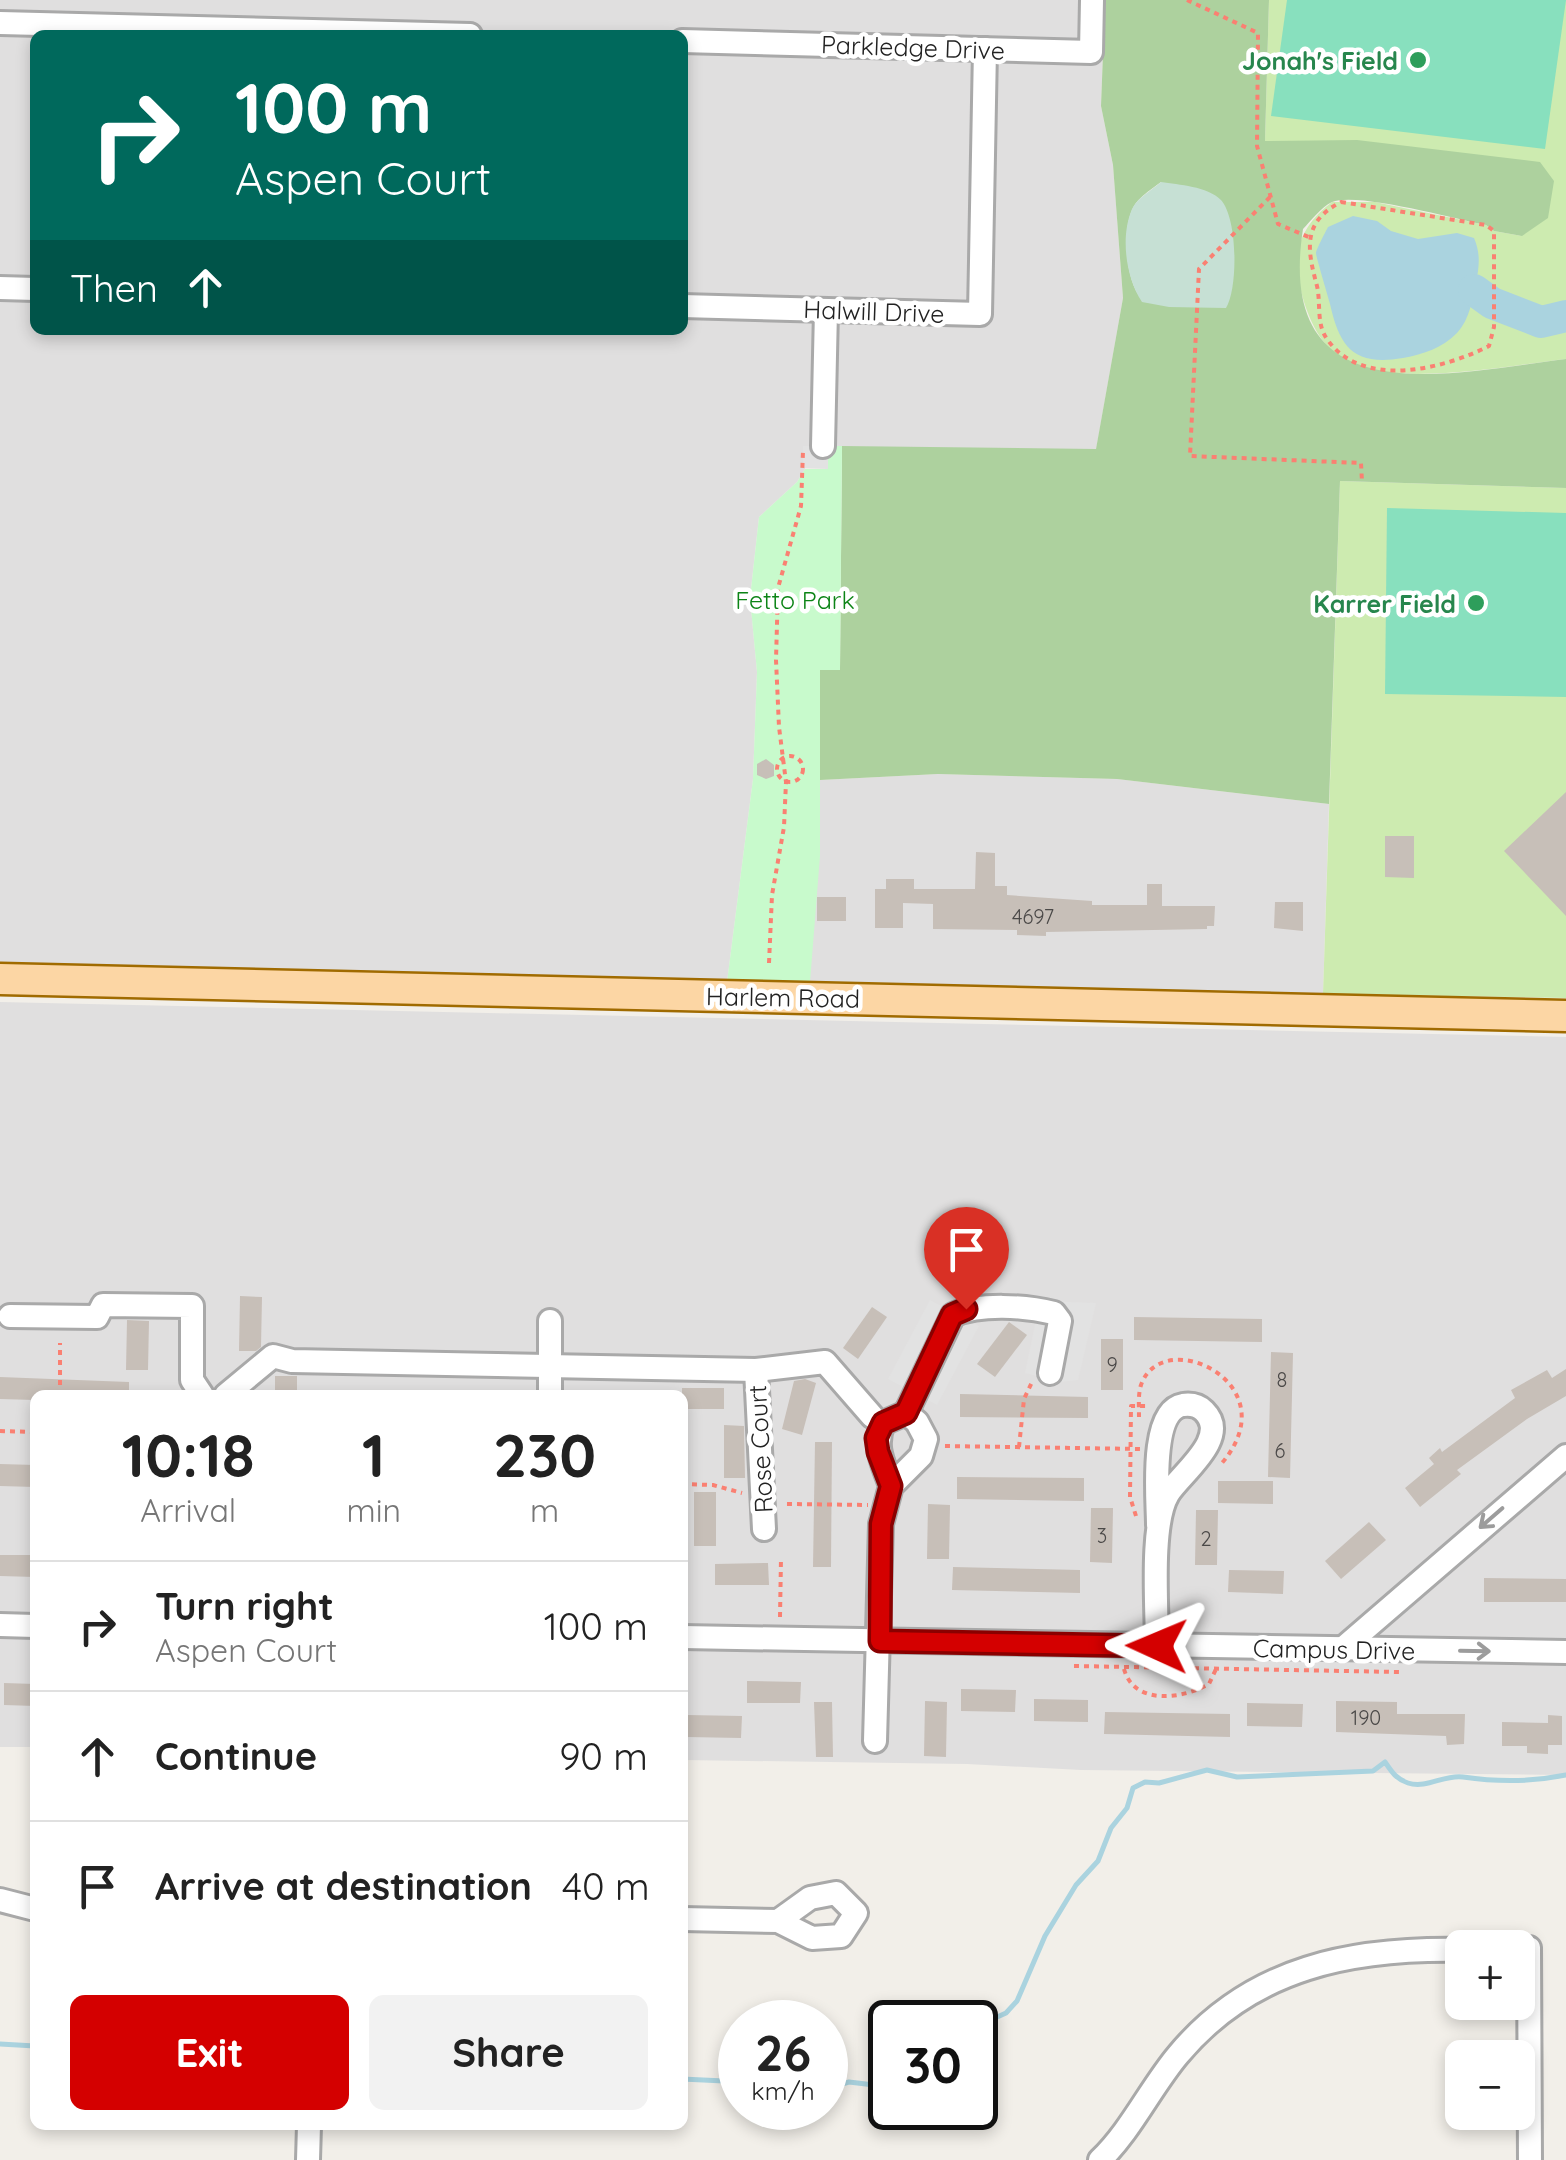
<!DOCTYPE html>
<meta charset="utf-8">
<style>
:root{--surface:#fff;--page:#f2f2f2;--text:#222;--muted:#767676;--line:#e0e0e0;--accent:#d40000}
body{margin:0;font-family:Quicksand,sans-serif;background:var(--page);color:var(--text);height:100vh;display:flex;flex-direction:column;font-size:38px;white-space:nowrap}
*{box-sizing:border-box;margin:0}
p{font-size:32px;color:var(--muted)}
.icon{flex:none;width:55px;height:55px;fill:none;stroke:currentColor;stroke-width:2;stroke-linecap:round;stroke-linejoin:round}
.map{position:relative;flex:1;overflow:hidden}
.sheet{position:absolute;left:30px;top:1390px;width:658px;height:740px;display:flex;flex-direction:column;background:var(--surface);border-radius:15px;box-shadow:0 5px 15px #0003}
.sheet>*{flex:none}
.hud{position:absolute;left:30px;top:30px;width:658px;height:305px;border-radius:15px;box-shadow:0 5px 15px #0003;background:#00695c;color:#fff;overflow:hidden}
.tools{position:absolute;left:1445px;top:1930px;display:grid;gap:20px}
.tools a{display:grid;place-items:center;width:90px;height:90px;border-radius:15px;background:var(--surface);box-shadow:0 5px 15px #0003;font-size:50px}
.speed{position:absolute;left:718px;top:2000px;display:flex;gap:20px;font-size:50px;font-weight:700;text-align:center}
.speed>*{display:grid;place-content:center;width:130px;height:130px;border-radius:50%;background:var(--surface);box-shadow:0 5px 15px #0003;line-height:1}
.speed small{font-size:25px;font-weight:400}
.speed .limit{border:5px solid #111;border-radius:15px;background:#fff;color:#111}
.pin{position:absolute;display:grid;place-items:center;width:85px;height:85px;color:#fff;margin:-102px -42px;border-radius:50% 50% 50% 0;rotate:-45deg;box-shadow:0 0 10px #0007}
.pin .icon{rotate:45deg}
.me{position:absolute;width:110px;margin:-55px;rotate:271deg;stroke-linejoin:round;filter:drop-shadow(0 0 8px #0008)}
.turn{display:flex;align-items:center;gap:35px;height:210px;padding:0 40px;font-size:45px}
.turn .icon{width:130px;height:130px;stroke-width:2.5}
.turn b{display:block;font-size:70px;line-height:85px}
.then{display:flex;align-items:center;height:95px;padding:0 40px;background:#0003;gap:20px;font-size:38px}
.eta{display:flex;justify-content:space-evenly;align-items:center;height:170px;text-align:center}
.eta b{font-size:60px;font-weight:700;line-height:70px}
.button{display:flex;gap:20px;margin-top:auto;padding:20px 40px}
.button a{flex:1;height:115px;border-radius:15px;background:var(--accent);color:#fff;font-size:40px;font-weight:700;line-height:115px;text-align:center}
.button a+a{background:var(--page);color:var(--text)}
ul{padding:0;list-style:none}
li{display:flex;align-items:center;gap:30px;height:130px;padding:0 40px;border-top:2px solid var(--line)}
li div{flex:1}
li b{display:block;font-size:38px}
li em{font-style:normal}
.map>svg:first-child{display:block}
.residential{fill:#e0dfdf;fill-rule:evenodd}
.grass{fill:#cdebb0}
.forest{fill:#add19e;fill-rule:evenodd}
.wetland{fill:#c6e0d4}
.park{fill:#c8facc}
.pitch{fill:#88e0be}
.parking{fill:#e2e2e2}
.water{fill:#aad3df}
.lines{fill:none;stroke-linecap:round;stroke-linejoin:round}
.stream{stroke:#aad3df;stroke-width:5}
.river{stroke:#aad3df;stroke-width:32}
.building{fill:#c7bfb8}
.minor-casing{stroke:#a9a9a9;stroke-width:28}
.major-casing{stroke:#a06b00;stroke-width:35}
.path{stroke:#fa8072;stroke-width:4;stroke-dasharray:5 5;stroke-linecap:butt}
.minor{stroke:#fff;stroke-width:22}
.major{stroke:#fcd6a4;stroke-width:30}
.oneway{stroke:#9c9c9c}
.route-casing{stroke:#8a0000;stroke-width:25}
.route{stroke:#d40000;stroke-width:18}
.leisure-dot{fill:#2e9e5b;stroke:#fff;stroke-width:4}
.labels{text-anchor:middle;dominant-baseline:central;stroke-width:9;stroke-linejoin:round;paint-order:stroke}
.number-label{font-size:20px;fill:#4b4948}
.street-label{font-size:25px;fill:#222;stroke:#fff}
.leisure-label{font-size:25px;font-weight:bold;fill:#27864d;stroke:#fff;text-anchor:end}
.park-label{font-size:25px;fill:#0c8416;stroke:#fff}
</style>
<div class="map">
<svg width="1566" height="2160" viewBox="0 0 1566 2160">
<rect width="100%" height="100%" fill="#f2efe9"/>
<g class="residential">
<path d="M0,0H1105L1101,106L1113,165L1123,298L1096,450L803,446L805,469L797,482L759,517L750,598L757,672L753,779L727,982L0,969ZM35,35H682V330H35Z"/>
<polygon points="938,774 1117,779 1329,804 1323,994 809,981 820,780"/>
<polygon points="0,1002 1566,1037 1566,1775 1081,1770 967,1764 683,1760 682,1395 35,1395 35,1747 0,1747"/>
</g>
<g class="grass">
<path d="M1269,0H1566V359C1512,365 1382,391 1338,356C1316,340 1304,308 1299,282C1292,246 1305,223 1332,202H1375L1486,225L1494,231L1522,236L1265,141Z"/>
<polygon points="1340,481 1566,488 1566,998 1323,994"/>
</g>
<path class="forest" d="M1105,0H1269L1265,141L1357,140L1540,162L1554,181L1548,218L1522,236L1494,231L1486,225C1454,219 1358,192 1332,202C1321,207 1311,221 1303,229C1274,417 1448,374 1566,359V488L1340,481L1329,804L1117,779L938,774L820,780V669H840L842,446L1096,449L1123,298L1113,165L1101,106ZM1161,182L1141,298C1125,281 1121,222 1136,203C1142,195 1153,188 1161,182Z"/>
<path class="wetland" d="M1161,182C1179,185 1207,186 1221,200C1238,219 1238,289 1226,308L1169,307L1142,302C1126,278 1120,237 1132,209C1137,198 1152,190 1161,182Z"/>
<polygon class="park" points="828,446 842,446 840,670 820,670 820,856 810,982 727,982 753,779 757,672 750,598 759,517 797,482 805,469 827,469"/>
<g class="pitch">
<polygon points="1287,0 1566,0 1545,149 1271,116"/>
<polygon points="1387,508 1566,513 1566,697 1385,694"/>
</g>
<g class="parking">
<polygon points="803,446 828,446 828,469 803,468"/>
<polygon points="930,1300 979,1326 937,1405 888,1379"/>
<polygon points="1040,1301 1096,1303 1078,1380 1060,1382 1025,1373"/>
</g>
<path class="water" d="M1353,216L1377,221L1391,231L1418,239L1457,233L1474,238C1481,254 1479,267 1476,283C1472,300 1470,319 1457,333C1442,348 1424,354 1403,358C1355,366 1340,349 1330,304C1328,296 1316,257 1316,253C1316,250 1325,233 1328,227Z"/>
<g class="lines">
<g class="stream">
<path d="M975,2027L1006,2013L1017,2001L1045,1936L1076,1885L1098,1861L1111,1828L1127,1808L1133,1788L1145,1782L1159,1783L1207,1770L1237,1777L1373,1771L1385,1762C1392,1772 1396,1779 1408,1783C1427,1789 1445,1774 1463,1777C1497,1782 1532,1782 1566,1775"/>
<polyline points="0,2044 35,2046"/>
<polyline points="682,2079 724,2081 740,2086"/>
<polyline points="825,2089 849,2082 874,2085 890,2075"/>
</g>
<polyline class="river" points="1474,290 1492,303 1541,322 1566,316"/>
</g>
<g class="building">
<polygon points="766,759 774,765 774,776 766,779 757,775 757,764"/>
<polygon points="1566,792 1566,916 1504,851"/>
<polygon points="1385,836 1414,836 1414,878 1385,877"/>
<polygon points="976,852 995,853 995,886 1007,886 1007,895 1092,901 1092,905 1147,905 1147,884 1162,884 1162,906 1215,906 1214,926 1207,926 1207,929 1046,932 1046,936 1017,935 1017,930 933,929 933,904 903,903 903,928 875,928 875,889 886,889 886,879 914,879 914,889 975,889"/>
<rect x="817" y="897" width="29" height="24"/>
<polygon points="1275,902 1303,902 1303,931 1274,928"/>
<polygon points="240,1296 262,1297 261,1347 256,1351 239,1351"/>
<polygon points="872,1307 887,1317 858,1359 843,1348"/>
<polygon points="1134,1317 1262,1319 1262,1342 1134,1340"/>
<polygon points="127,1320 149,1321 148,1370 126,1370"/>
<polygon points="1009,1322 1027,1335 995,1377 977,1364"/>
<rect x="1101" y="1339" width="22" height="51"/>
<polygon points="1271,1352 1293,1353 1290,1478 1268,1477"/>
<polygon points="1566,1369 1566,1396 1527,1419 1457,1470 1461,1474 1420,1507 1405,1488 1434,1464 1429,1458 1440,1448 1442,1452 1515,1398 1511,1390 1547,1370 1552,1378"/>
<rect x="275" y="1376" width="22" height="19"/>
<polygon points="0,1377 129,1382 129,1395 35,1395 35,1400 0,1399"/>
<polygon points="805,1379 816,1383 802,1435 782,1429 794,1381"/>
<rect x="682" y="1388" width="42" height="21"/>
<polygon points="960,1394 1088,1397 1088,1418 960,1417"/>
<polygon points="724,1425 744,1426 745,1478 724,1478"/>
<polygon points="815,1442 832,1442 831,1567 813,1567"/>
<polygon points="0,1464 35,1465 35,1487 0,1486"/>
<polygon points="957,1477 1084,1478 1084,1501 957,1499"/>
<polygon points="1218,1481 1273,1481 1273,1504 1218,1503"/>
<rect x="694" y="1492" width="22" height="54"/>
<polygon points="928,1504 950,1505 949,1559 927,1559"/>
<polygon points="1091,1508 1113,1508 1112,1563 1090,1562"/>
<polygon points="1196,1510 1218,1510 1217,1565 1195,1565"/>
<polygon points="1369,1522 1386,1540 1341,1579 1325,1561"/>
<polygon points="0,1555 35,1555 35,1577 0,1576"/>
<polygon points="768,1563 769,1585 715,1585 715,1564"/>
<polygon points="953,1567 1080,1570 1080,1593 952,1590"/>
<polygon points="1229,1570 1284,1571 1283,1594 1228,1592"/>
<polygon points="1484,1578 1566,1579 1566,1602 1484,1602"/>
<polygon points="747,1681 801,1682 800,1703 747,1703"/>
<polygon points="4,1683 35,1684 35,1706 4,1705"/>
<polygon points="961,1689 1016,1690 1015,1712 961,1711"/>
<polygon points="1034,1699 1088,1700 1088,1722 1034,1721"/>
<polygon points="925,1701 947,1702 946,1757 924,1756"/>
<polygon points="1336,1701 1397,1702 1397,1714 1465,1714 1464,1744 1447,1745 1446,1736 1336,1732"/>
<polygon points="814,1702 832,1702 833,1757 816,1757"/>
<polygon points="1247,1703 1303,1704 1302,1727 1247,1726"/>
<polygon points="1105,1712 1230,1714 1230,1737 1104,1734"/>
<polygon points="687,1715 742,1716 741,1738 687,1737"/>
<polygon points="1548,1715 1562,1716 1562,1745 1548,1745 1548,1754 1527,1753 1527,1746 1502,1746 1502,1722 1548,1723"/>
</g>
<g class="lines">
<defs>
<g id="minor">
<polyline points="0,23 470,35"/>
<polyline points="682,41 1091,52 1092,0"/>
<polyline points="0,288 35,289"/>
<polyline points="682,306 980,314 985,49"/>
<polyline points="823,446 826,310"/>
<polyline points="10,1316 97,1317 103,1305 192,1306 192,1380 202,1395"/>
<polyline points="756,1370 764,1529"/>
<polyline points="226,1395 273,1356 292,1361 756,1370 825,1362 872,1416"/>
<polyline points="550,1395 550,1321"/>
<path d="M906,1413L953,1315C980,1303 1025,1306 1054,1313L1060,1321L1050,1373"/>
<polyline points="0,1625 35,1626"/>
<polyline points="682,1637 1566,1652"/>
<path d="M1157,1646C1157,1608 1150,1524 1168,1494C1181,1473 1231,1438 1204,1411C1198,1405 1190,1404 1183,1405C1149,1411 1158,1499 1158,1525"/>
<polyline points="1342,1649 1566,1456"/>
<path d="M875,1741L881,1524L891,1486L921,1456L926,1439L917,1422L906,1413L883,1423C873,1448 883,1462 891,1486"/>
<polyline points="0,1900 35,1909"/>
<polyline points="682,1919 778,1921 812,1938 841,1936 856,1913 836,1893 810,1898 778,1921"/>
<polyline points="1518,1949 1529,1948 1530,2160"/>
<polyline points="308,2160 309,2125"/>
<path d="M1100,2160C1130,2132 1151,2087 1178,2055C1252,1966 1354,1948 1462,1950"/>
</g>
<polyline id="major" points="0,979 1566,1016"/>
</defs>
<use href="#minor" class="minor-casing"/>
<use href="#major" class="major-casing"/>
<g class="path">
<polyline points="1187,0 1258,33 1257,146 1278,224 1311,238"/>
<polyline points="1270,197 1199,269 1190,456 1361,463 1362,482"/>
<path d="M1341,202L1486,225L1494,231V327L1489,346C1444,369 1362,390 1327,339C1316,324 1321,303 1317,286C1307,249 1302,222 1341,202Z"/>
<circle cx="790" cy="769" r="13"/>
<polyline points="769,963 772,895 784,827 786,782 779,727 776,660 778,588 801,506 803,451"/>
<polyline points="60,1395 60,1343"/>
<path d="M1139,1417C1139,1407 1138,1394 1141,1385C1162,1324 1290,1383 1222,1463"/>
<polyline points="0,1431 35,1432"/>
<polyline points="945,1446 1140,1449"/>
<polyline points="1019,1447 1024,1399 1033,1380"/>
<polyline points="682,1484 713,1485 742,1493"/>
<polyline points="787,1504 868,1505"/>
<polyline points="1136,1516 1130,1497 1131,1406 1150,1406"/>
<polyline points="780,1617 781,1558"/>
<polyline points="1074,1666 1399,1672"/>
<path d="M1124,1669C1134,1706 1183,1699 1209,1684L1217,1667"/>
</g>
<use href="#minor" class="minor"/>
<use href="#major" class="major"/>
</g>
<defs><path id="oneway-shaft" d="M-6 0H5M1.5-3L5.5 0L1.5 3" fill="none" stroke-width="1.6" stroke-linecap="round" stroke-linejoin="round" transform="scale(2.5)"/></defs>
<g class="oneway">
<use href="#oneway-shaft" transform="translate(1491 1518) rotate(139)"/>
<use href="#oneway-shaft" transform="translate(1475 1651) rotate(1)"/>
</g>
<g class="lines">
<defs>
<polyline id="route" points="966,1309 952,1315 906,1413 883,1423 876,1438 878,1452 891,1486 881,1524 880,1641 1157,1646"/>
</defs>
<use href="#route" class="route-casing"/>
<use href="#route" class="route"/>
</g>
<g class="leisure-dot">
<circle cx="1418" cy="60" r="10"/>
<circle cx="1476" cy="603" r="10"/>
</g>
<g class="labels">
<g class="number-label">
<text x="1033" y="916">4697</text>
<text x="1112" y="1364">9</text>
<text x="1282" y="1379">8</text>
<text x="1280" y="1450">6</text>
<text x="1102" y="1535">3</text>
<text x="1206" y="1538">2</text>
<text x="1366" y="1717">190</text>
</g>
<g class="street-label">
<text transform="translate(913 47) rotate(2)">Parkledge Drive</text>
<text transform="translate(874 311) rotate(2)">Halwill Drive</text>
<text transform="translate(783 997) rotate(1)">Harlem Road</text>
<text transform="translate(760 1449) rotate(-93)">Rose Court</text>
<text transform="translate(1334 1649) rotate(1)">Campus Drive</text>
</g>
<g class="leisure-label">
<text x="1398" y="60">Jonah's Field</text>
<text x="1456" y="603">Karrer Field</text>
</g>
<g class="park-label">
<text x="795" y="599">Fetto Park</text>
</g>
</g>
</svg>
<div class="tools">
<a>+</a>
<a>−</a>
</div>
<div class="speed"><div>26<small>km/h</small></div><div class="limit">30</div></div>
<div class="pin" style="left:966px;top:1309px;background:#d93025"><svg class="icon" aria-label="arrive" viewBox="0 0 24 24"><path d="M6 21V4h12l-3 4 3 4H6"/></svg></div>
<svg class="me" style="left:1157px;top:1646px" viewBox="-20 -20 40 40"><path d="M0-17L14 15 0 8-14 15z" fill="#d40000" stroke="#fff" stroke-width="4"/></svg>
<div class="hud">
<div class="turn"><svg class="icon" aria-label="right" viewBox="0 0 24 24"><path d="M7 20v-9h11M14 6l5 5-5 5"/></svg><div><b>100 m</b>Aspen Court</div></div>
<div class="then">Then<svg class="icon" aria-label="ahead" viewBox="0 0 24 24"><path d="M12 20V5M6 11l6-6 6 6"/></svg></div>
</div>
<section class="sheet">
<div class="eta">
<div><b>10:18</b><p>Arrival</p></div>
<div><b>1</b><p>min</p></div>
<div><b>230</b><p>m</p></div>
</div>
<ul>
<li><svg class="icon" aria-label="right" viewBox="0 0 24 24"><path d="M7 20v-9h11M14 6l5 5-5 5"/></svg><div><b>Turn right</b><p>Aspen Court</p></div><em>100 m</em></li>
<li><svg class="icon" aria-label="ahead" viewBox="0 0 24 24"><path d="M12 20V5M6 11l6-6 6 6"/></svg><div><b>Continue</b></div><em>90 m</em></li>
<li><svg class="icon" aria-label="arrive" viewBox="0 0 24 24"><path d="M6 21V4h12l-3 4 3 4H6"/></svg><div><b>Arrive at destination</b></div><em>40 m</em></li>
</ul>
<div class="button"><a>Exit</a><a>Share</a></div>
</section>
</div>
